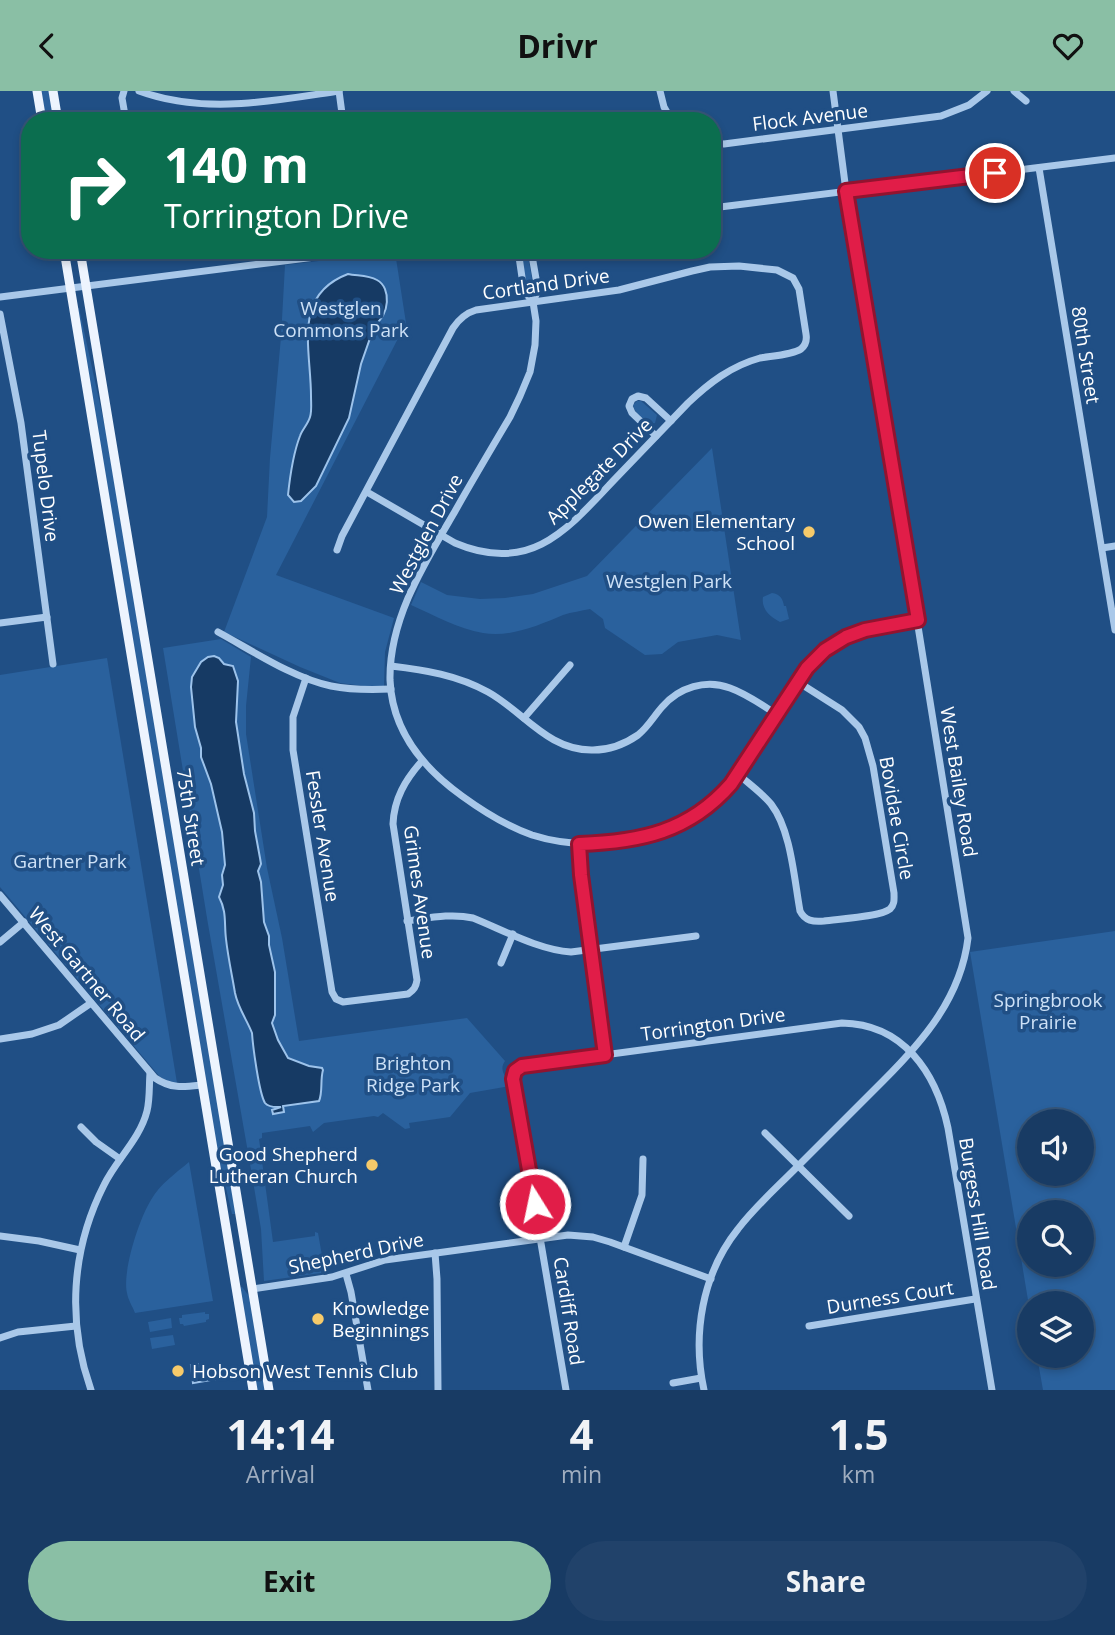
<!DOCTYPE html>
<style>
:root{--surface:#183b64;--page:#21426a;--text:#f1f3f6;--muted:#9fadbf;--line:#365578;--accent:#8abfa5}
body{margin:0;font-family:"Open Sans",sans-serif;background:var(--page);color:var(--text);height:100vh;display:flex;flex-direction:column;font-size:26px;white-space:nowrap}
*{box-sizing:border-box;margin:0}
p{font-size:23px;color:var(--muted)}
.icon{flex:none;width:38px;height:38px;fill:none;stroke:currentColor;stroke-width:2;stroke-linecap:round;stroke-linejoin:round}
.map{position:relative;height:1299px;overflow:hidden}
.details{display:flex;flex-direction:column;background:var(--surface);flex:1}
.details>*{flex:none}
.hud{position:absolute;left:21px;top:21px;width:700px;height:147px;border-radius:28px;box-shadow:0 4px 10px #0003,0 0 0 2px var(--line);background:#0b6e4f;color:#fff;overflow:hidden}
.tools{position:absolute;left:1017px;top:1018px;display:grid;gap:14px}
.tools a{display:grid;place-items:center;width:77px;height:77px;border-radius:50%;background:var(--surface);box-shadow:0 4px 10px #0003,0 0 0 2px var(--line);font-size:35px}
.pin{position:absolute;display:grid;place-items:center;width:60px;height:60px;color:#fff;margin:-30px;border:4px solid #fff;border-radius:50%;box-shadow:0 2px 7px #0007}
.me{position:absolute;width:77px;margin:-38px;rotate:350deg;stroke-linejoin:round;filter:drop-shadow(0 0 5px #0008)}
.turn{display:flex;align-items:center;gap:24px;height:147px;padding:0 28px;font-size:32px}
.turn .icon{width:91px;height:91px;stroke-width:2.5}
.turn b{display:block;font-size:49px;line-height:60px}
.eta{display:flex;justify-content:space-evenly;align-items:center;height:119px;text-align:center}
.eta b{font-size:42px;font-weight:700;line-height:49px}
.cta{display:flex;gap:14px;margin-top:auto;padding:14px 28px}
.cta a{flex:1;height:80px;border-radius:42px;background:var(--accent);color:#111;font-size:28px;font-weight:700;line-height:80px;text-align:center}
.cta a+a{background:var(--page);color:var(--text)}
header{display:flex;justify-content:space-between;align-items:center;height:91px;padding:0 28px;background:var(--accent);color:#111;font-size:32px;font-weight:700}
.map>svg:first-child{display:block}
.green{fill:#2a619d;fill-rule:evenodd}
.water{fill:#163a64;stroke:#9dc3eb;stroke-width:2}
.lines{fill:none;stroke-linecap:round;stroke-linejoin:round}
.minor{stroke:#a9c8e9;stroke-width:7}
.major{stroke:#edf4fe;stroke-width:9}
.route-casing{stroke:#92132f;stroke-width:18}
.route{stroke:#e11d48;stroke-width:12}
.poi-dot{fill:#f6ca6a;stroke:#204f85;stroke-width:2.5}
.labels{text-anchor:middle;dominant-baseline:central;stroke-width:7;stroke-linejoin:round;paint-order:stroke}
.street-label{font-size:19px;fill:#fff;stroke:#204f85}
.park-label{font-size:19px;fill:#cde1f7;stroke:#204f85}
.poi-label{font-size:19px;fill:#fff;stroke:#204f85;text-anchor:end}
</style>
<header><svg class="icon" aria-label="back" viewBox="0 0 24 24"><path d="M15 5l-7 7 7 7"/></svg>Drivr<svg class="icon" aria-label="heart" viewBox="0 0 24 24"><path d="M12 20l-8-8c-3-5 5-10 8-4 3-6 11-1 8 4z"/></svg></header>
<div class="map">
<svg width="1115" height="1299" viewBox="0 0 1115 1299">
<rect width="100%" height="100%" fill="#204f85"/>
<g class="green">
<polygon points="40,0 49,0 54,30 45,30"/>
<polygon points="521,159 527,159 534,200 531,203 527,201"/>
<polygon points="395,161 406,232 276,484 394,527 385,561 384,595 364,595 340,592 300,576 224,541 267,426 270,367 281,246 285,174"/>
<polygon points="77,217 79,217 106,341 236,1123 232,1123 214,1046"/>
<path d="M637,310H641L657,324L655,332C647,334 635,323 633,314Z"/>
<path d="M712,357L741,549L717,544L678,551L662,563L645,564L605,537L603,528L590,518C581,520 572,521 563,524C539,534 510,547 483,542C458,538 434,524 411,514L421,491L447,504L480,508L505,507L533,503L587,485Z"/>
<path d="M772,502C780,503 783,508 784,515H786L789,528L780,531C770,526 761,518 763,506Z"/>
<path d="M221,548L251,566L246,615V643L267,777L282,847L299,950L467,927L505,970C498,980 507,986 510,995L470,1002L450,1026L409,1032L410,1037L405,1038L383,1022L378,1026L374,1025L324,1032L313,1041L310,1035L262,1042V1047L259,1048L273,1151L315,1145V1141L318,1142L324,1176L321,1182L264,1190L261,1138L253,1090L208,833L163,557Z"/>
<polygon points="107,567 177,992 170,991 160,986 0,796 0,584"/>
<path d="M1115,840V1299H1043L1037,1265H1082V1213H1029V1215L970,861ZM1029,1031H1082V1083H1029ZM1029,1122H1082V1174H1029Z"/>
<path d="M189,1071L213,1210L135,1222C133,1216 128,1209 127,1202C122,1181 139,1128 151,1109C160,1093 176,1082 189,1071Z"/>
<polygon points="242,1196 249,1205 265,1299 257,1299 239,1197"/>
<polygon points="205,1221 205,1223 209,1223 209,1228 206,1229 206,1231 184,1235 183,1233 180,1233 179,1227 182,1227 182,1224"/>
<polygon points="171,1227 172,1237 150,1241 148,1231"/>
<polygon points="173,1244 175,1254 152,1258 150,1247"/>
</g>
<g class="water">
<path d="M348,183C357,185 368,184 377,189C392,197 389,225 375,233L361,273L349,327L316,395L301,410L294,411L288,404C290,385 293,363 300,345C302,339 308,333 310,326C312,320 311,312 311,305C311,258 292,204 348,183Z"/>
<path d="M214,565L219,567L224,573L233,575L238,590L236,631L244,683L254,722L255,740L260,767L261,773L258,780L261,791L264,831L269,845V854L275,881V924L272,932L278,949L288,967L309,975L322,977L323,979C320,989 323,1001 319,1010L283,1015L284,1021L273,1023L272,1019L281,1016C276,1016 269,1017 265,1012C259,1002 253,956 252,942C247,929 238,917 235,902C232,884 228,866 226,848C224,832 227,821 219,806L223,794L222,784L225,774L222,741L211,693L201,666V657L195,636L191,596L192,586L201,571L208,566Z"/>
<polygon points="198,1273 200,1280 216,1277 217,1288 193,1292 191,1274"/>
</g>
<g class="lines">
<g class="minor">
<polyline points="124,0 122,7 126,30"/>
<path d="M139,0C204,24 272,10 339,0"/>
<polyline points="339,0 343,30"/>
<polyline points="660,0 664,16 672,30"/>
<polyline points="1014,0 1026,10"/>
<polyline points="712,52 724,53 941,25 969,14 987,0"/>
<polyline points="1039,77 1115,539"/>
<polyline points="712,117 1115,67"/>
<path d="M518,159L524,200L533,211L536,230L535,254L530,281L520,305L510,326C491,358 472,390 454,422C424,473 389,528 390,589C392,640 423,677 462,705C484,721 506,735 532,744C582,760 651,754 696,725C709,716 720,705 731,693L807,577L826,559L846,546L865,539L917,529"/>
<polyline points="531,159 538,199 533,211"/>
<polyline points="0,206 371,159"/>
<polyline points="0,223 21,332 53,573"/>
<polyline points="656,345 632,322 629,315 632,308 638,305 646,307 671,330"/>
<polyline points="1102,457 1115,455"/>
<path d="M337,459L342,445L453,237C459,228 466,222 476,219L619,199L692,180L710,176L739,175L777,179L793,187L799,198L806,243C807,249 806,254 801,258C792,264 771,265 760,267C731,275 709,292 688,312C663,338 639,363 614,389C567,439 530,484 455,452L367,401"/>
<polyline points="0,532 47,526"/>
<path d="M218,541C253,560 293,587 331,595C351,599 371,599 391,598"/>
<path d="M391,575C425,579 457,584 488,601C524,621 548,660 593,659C609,659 625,653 638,644C648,636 654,625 662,616C679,596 706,588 730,597C747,603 762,614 776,623"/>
<path d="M306,587L293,626V659L332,901L336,908L343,911L408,903C414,899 416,896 417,889L393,733C394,708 405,689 422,670"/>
<polyline points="524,627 570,574"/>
<path d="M738,683C749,693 762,702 771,713C791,739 794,787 800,820C805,830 813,831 824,830C837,828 880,826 890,818C895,813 894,808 894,802L873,675L865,647L859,636L842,619L798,591"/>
<polyline points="579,753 581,784 605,964"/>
<path d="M0,804L155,987C171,998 184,996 201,994"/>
<path d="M407,830C429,827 451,822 473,827C503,839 539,859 571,861L696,845"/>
<polyline points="0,851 24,831"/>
<polyline points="501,872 513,843"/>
<polyline points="0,948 32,943 59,934 91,912"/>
<polyline points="81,1036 96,1051 120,1068"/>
<polyline points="765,1042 849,1125"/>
<polyline points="0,1145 39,1150 80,1159"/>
<polyline points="624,1156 642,1104 643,1068"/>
<polyline points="435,1162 437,1188 438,1299"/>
<polyline points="346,1183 351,1201 368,1299"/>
<polyline points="252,1198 332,1186 385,1169 568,1144 593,1146 610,1151 711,1188"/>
<polyline points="809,1235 975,1208"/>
<polyline points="0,1247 18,1241 76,1235"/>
<polyline points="673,1292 701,1287"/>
<path d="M91,1299C67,1231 71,1159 104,1094C116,1069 140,1048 147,1020C150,1008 149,994 150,982"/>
<path d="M566,1299L513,988L515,980L522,975L842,932C903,933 936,981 948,1037L992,1299"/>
<path d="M704,1299C692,1244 702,1183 738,1138C754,1117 774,1099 793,1080C823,1050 853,1020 883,990C924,949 961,906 968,847L917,529L846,100L833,0"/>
</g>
<g class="major">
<polyline points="37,0 42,30"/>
<polyline points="53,0 58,30"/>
<polyline points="64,159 253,1299"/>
<polyline points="80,159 269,1299"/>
</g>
</g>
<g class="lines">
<defs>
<path id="route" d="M535,1113L513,988L515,980L522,975L605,964L581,784L579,753C640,751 689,741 731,693L807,577L825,559L846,546L865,539L918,529L846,100L995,82"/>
</defs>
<use href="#route" class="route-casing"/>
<use href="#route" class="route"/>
</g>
<g class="poi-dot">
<circle cx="809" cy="441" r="7"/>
<circle cx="372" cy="1074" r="7"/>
<circle cx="318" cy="1228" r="7"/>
<circle cx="178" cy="1280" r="7"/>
</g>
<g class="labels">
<g class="street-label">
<text transform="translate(810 26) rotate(-7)">Flock Avenue</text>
<text transform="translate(546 193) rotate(-8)">Cortland Drive</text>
<text transform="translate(1086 264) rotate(81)">80th Street</text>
<text transform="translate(599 380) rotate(-45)">Applegate Drive</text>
<text transform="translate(46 395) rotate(83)">Tupelo Drive</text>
<text transform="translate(426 443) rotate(-62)">Westglen Drive</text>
<text transform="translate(959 691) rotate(81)">West Bailey Road</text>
<text transform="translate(191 726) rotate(81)">75th Street</text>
<text transform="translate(897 727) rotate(80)">Bovidae Circle</text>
<text transform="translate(323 745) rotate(81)">Fessler Avenue</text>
<text transform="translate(420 801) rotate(82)">Grimes Avenue</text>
<text transform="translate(87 883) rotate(50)">West Gartner Road</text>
<text transform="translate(713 933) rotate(-8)">Torrington Drive</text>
<text transform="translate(978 1123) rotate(81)">Burgess Hill Road</text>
<text transform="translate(356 1162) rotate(-12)">Shepherd Drive</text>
<text transform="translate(890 1206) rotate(-9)">Durness Court</text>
<text transform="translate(569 1220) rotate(81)">Cardiff Road</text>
</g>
<g class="park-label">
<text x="341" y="217">Westglen<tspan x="341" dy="22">Commons Park</tspan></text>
<text x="669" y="490">Westglen Park</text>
<text x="70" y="770">Gartner Park</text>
<text x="1048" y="909">Springbrook<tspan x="1048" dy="22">Prairie</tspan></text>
<text x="413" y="972">Brighton<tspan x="413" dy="22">Ridge Park</tspan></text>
</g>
<g class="poi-label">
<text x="795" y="430">Owen Elementary<tspan x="795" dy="22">School</tspan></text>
<text x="358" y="1063">Good Shepherd<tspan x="358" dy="22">Lutheran Church</tspan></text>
<text x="332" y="1217" text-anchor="start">Knowledge<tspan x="332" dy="22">Beginnings</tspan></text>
<text x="192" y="1280" text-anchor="start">Hobson West Tennis Club</text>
</g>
</g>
</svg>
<div class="tools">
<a><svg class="icon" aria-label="sound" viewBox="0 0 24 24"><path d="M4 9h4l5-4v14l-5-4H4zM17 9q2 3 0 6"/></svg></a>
<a><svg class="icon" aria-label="search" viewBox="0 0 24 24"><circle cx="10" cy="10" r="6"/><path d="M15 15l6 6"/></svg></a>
<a><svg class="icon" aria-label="layers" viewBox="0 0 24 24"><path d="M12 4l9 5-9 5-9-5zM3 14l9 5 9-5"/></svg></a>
</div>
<div class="pin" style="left:995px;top:82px;background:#d93025"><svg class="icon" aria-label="arrive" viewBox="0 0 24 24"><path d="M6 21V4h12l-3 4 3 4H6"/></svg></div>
<svg class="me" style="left:535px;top:1113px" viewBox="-20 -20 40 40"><circle r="17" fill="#e11d48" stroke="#fff" stroke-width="3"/><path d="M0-11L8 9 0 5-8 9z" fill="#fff"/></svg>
<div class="hud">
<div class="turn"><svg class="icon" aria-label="right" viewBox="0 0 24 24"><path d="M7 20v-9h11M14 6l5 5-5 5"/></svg><div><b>140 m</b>Torrington Drive</div></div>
</div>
</div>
<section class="details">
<div class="eta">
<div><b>14:14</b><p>Arrival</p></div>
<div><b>4</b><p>min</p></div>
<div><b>1.5</b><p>km</p></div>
</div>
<div class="cta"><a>Exit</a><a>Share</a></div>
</section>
